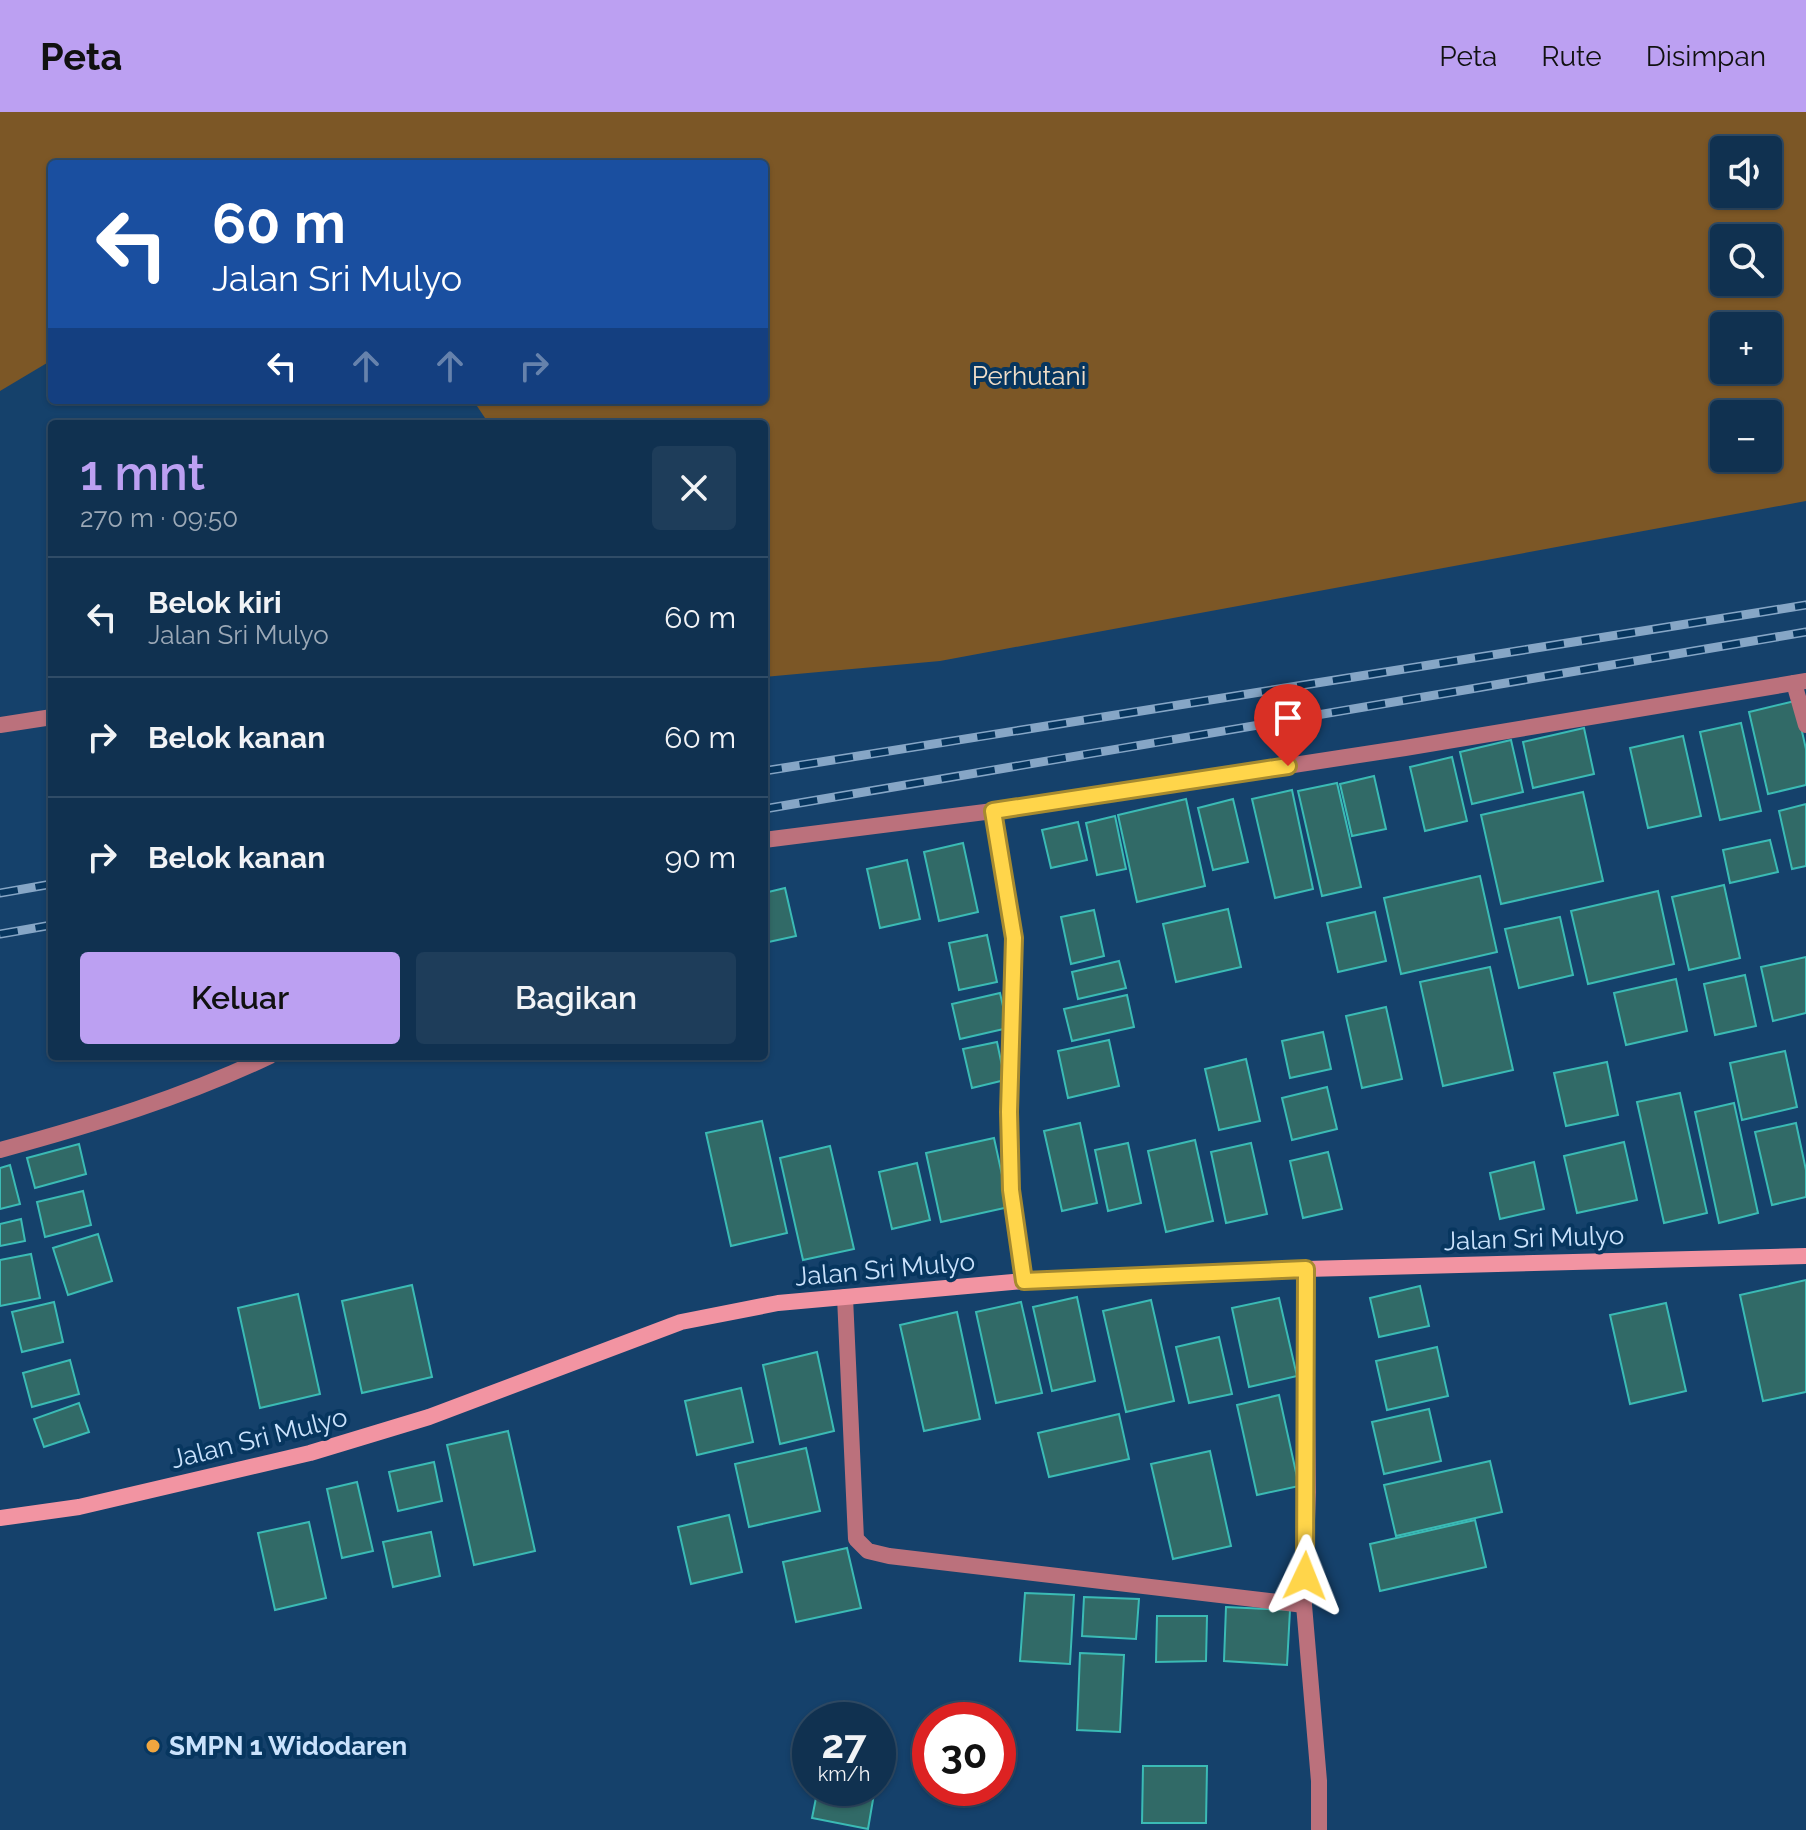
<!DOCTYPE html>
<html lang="id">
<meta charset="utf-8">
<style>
:root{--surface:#103150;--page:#1e3d5a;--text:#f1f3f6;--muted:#9ca9b7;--line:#304c67;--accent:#bca0f2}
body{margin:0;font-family:Raleway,sans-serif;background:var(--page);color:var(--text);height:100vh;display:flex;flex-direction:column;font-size:30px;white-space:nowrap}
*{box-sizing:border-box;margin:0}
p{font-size:26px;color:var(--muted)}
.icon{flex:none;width:44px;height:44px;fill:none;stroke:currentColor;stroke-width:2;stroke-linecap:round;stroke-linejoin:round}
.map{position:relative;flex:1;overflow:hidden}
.drawer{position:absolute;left:48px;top:308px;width:720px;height:640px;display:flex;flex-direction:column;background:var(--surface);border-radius:8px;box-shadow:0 2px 6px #0004,0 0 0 2px var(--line)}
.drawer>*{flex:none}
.guide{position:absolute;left:48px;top:48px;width:720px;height:244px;border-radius:8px;box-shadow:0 2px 6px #0004,0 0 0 2px var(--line);background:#1a4fa0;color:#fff;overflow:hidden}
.controls{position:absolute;left:1710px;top:24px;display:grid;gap:16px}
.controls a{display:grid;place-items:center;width:72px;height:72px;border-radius:8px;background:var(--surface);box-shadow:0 2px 6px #0004,0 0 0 2px var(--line);font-size:40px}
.speed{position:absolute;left:792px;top:1590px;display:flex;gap:16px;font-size:40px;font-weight:700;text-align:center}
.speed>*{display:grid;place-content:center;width:104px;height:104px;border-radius:50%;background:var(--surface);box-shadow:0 2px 6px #0004,0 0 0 2px var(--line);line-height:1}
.speed small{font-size:20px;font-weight:400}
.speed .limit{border:12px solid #d22;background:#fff;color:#111}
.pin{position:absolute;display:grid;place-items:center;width:68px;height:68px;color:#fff;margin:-82px -34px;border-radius:50% 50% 50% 0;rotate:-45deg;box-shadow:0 0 8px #0007}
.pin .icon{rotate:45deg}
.me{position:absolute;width:88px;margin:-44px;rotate:2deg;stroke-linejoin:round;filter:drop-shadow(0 0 6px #0008)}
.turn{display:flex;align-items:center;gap:28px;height:168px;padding:0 32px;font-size:36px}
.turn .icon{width:104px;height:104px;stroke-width:2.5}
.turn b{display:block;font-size:56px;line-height:68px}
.lanes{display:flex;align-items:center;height:76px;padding:0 32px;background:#0003;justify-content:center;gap:40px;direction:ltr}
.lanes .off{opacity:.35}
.round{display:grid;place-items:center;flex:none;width:84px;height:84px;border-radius:8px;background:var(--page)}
.head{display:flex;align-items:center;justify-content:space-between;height:136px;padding:0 32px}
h1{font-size:48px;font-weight:600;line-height:60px;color:var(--accent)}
.primary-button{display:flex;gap:16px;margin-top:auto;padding:16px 32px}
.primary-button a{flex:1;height:92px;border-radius:8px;background:var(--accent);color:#111;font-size:32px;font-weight:600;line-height:92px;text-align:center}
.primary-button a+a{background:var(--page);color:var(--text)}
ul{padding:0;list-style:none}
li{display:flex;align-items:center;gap:24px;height:120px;padding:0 32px;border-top:2px solid var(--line)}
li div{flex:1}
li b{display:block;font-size:30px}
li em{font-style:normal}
header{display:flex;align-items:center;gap:48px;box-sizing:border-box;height:112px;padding:0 40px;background:var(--accent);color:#111}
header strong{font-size:38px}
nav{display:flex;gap:44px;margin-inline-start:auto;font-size:28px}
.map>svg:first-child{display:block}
.green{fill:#7c5726;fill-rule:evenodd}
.building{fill:#316a67;stroke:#3bbbb5;stroke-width:2}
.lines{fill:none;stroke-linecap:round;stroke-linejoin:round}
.minor{stroke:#bb717c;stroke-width:16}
.secondary{stroke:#f294a2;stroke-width:16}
.rail-casing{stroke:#86a6c6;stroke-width:9}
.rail{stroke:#07365f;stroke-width:6;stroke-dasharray:18;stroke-linecap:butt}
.route-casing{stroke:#a68a30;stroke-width:20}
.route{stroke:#ffd54a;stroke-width:14}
.poi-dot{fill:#f1a63f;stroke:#07365f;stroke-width:3}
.labels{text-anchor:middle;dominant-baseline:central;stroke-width:8;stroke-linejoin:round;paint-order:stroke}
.park-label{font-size:26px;fill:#f1dec8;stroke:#07365f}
.street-label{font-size:26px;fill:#cae2fc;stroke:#07365f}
.poi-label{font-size:26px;font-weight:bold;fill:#cae2fc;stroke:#07365f;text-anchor:start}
</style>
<header>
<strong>Peta</strong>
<nav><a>Peta</a><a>Rute</a><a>Disimpan</a></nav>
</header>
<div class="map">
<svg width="1806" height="1718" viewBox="0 0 1806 1718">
<rect width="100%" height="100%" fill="#15416b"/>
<path class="green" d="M0,0H1806V389L940,549L764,565V312H489L473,288H764V52H52V248L0,279ZM1724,38H1768V82H1724ZM1724,126H1768V170H1724ZM1724,214H1768V258H1724ZM1724,302H1768V346H1724Z"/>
<g class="building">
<polygon points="1795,589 1806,637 1806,673 1768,682 1749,600"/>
<polygon points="1741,611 1761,699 1720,708 1700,620"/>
<polygon points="1584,616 1594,662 1533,676 1523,630"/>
<polygon points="1683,624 1701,704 1648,716 1630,636"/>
<polygon points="1511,628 1523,680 1472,692 1460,640"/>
<polygon points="1452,645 1467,709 1425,719 1410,655"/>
<polygon points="1374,664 1386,717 1352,724 1340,672"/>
<polygon points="1337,671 1361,775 1322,784 1298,679"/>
<polygon points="1292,678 1313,777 1275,786 1252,687"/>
<polygon points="1583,680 1603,769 1501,792 1481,703"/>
<polygon points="1186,687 1205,774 1137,790 1118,703"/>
<polygon points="1233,687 1248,750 1213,758 1198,696"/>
<polygon points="1806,692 1806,754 1792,757 1779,699"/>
<polygon points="1115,704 1126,757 1097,763 1086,711"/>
<polygon points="1078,710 1087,748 1051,756 1042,718"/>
<polygon points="1770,728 1778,760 1730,771 1723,738"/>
<polygon points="963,731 978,800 939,809 924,740"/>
<polygon points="907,748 920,807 880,816 867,757"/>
<polygon points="1480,764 1497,840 1401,862 1384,786"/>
<polygon points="1724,773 1740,846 1689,858 1672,785"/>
<polygon points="785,776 796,824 764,831 764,781"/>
<polygon points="1658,779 1674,852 1588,872 1571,799"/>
<polygon points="1228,797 1241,855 1176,870 1163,812"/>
<polygon points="1094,798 1104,844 1071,852 1061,805"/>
<polygon points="1375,800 1386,849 1338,860 1327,811"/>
<polygon points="1560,805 1573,863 1519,876 1505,817"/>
<polygon points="987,823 997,870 959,878 949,831"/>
<polygon points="1806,845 1806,901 1773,909 1761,855"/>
<polygon points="1119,849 1126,876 1078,887 1072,860"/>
<polygon points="1490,855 1513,958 1443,974 1420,870"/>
<polygon points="1745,863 1756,914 1715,923 1704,872"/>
<polygon points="1676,867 1687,919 1626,933 1614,881"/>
<polygon points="1000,881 1008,916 960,927 952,892"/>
<polygon points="1127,883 1134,915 1072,929 1064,897"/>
<polygon points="1386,895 1402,967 1362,976 1346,904"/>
<polygon points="1323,920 1331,957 1290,966 1282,929"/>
<polygon points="1109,928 1119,974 1068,986 1058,939"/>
<polygon points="997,930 1005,968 972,976 963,937"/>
<polygon points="1785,939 1797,995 1742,1008 1730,951"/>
<polygon points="1246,947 1260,1009 1219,1018 1205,957"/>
<polygon points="1607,950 1618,1003 1566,1014 1554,961"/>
<polygon points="1327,975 1337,1017 1292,1028 1282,986"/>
<polygon points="1680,981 1707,1101 1664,1111 1637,990"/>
<polygon points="1734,991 1758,1101 1719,1111 1695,1000"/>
<polygon points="762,1009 787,1121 731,1134 706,1021"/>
<polygon points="1080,1011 1097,1091 1062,1099 1044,1019"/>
<polygon points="1796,1011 1806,1058 1806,1085 1772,1093 1755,1020"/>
<polygon points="994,1026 1009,1095 941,1110 926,1041"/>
<polygon points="1195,1028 1213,1109 1166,1120 1148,1039"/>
<polygon points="1624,1030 1637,1088 1577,1101 1564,1044"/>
<polygon points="1128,1031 1141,1091 1108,1099 1095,1038"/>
<polygon points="1251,1031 1267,1102 1226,1111 1211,1040"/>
<polygon points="79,1032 86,1062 35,1076 27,1046"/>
<polygon points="830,1034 854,1137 803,1148 780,1046"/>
<polygon points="1328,1040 1342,1097 1303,1106 1290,1049"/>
<polygon points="1534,1050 1544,1097 1500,1107 1490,1061"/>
<polygon points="917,1051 930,1108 892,1117 879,1060"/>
<polygon points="10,1053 20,1092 0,1097 0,1056"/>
<polygon points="83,1079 91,1113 45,1125 37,1090"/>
<polygon points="21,1107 25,1129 0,1134 0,1112"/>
<polygon points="98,1122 112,1169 68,1183 53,1136"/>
<polygon points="31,1142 40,1186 0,1194 0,1148"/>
<polygon points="1806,1168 1806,1280 1763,1289 1740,1183"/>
<polygon points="412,1173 432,1265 362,1281 342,1189"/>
<polygon points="1420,1174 1429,1214 1379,1225 1370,1186"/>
<polygon points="298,1182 320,1282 260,1296 238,1196"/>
<polygon points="1077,1185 1095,1269 1052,1279 1033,1195"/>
<polygon points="1279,1186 1297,1264 1249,1275 1232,1196"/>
<polygon points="1151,1188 1174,1289 1126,1300 1103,1199"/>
<polygon points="54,1190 63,1230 22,1240 12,1200"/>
<polygon points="1021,1190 1042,1281 996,1291 976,1200"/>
<polygon points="1666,1191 1686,1279 1630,1292 1610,1203"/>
<polygon points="957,1200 980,1307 924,1319 900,1213"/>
<polygon points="1219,1225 1232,1282 1189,1291 1176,1235"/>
<polygon points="1437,1235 1448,1284 1387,1298 1376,1249"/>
<polygon points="817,1240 834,1319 780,1332 763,1253"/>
<polygon points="70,1248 79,1282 32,1295 23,1261"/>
<polygon points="741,1276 753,1330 697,1343 685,1289"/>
<polygon points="1279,1283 1299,1374 1257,1383 1237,1293"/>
<polygon points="79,1291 89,1320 44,1335 34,1307"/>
<polygon points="1429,1297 1441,1349 1384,1362 1372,1310"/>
<polygon points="1119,1302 1129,1347 1049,1365 1038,1321"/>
<polygon points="508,1319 535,1439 474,1453 447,1333"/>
<polygon points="806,1336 820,1399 749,1415 735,1352"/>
<polygon points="1210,1339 1231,1434 1173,1447 1151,1352"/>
<polygon points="1490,1349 1502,1400 1396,1424 1384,1373"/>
<polygon points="434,1350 442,1389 398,1399 389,1360"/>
<polygon points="357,1370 373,1439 342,1446 327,1377"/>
<polygon points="729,1403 742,1460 691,1472 678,1415"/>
<polygon points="1475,1408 1486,1455 1380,1479 1370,1432"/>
<polygon points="309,1410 326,1486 275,1498 258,1421"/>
<polygon points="431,1420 440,1464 393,1475 383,1430"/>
<polygon points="847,1436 861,1496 796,1510 783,1450"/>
<polygon points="1025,1481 1074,1483 1070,1552 1020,1549"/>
<polygon points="1084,1485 1139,1487 1136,1527 1082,1524"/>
<polygon points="1226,1495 1290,1498 1287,1553 1224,1549"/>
<polygon points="1157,1504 1207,1504 1206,1549 1156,1550"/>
<polygon points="1080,1541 1124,1543 1120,1620 1077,1618"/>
<polygon points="1143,1654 1207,1654 1206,1711 1142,1711"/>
<polygon points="818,1676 875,1676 868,1717 812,1706"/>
</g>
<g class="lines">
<g class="minor">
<polyline points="1794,571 1806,613"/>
<polyline points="0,613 52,605"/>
<polyline points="993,699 1014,826 1009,1000 1011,1078 1024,1169"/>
<polyline points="764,728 993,699 1405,636 1806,569"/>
<path d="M0,1038C92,1013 184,985 270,944"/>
<polyline points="1306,1157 1308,1380 1304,1493 1319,1669 1319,1718"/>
<polyline points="845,1185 856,1427 868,1439 889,1444 1304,1493"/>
</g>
<polyline class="secondary" points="0,1406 79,1395 310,1341 429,1305 681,1210 778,1191 1024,1169 1306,1157 1806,1144"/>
<defs>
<g id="rail">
<polyline points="764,659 1806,493"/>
<polyline points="764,697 1806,520"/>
<polyline points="0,781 52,772"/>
<polyline points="0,822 52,813"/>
</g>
</defs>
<use href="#rail" class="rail-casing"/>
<use href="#rail" class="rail"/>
</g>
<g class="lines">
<defs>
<polyline id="route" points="1288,654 993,699 1014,826 1009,1000 1011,1078 1024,1169 1306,1157 1305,1464"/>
</defs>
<use href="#route" class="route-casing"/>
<use href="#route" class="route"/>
</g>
<circle class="poi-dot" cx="153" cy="1634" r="8"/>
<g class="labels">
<g class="park-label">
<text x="1029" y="264">Perhutani</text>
</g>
<g class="street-label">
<text transform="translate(1534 1126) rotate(-2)">Jalan Sri Mulyo</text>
<text transform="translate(885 1157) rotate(-5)">Jalan Sri Mulyo</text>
<text transform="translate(259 1326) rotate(-14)">Jalan Sri Mulyo</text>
</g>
<g class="poi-label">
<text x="169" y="1634">SMPN 1 Widodaren</text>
</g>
</g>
</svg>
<div class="controls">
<a><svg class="icon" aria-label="sound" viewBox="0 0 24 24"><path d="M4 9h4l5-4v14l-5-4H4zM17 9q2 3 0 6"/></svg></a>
<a><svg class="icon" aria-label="search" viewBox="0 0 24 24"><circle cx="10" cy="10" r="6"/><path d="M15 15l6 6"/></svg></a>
<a>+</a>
<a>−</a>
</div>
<div class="speed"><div>27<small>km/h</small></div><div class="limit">30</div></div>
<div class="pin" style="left:1288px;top:654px;background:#d93025"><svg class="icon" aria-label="arrive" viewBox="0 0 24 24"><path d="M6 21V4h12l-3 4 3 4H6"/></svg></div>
<svg class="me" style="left:1305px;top:1464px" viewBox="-20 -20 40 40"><path d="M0-17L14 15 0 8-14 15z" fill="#ffd54a" stroke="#fff" stroke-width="4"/></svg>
<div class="guide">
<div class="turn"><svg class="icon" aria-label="left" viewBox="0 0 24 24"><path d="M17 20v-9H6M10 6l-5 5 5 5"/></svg><div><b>60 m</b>Jalan Sri Mulyo</div></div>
<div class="lanes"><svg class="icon" aria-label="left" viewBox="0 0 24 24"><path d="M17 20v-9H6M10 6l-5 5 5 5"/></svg><svg class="icon off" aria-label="ahead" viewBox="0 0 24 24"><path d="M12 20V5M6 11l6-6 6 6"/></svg><svg class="icon off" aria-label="ahead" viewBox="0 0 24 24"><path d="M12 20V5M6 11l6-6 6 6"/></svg><svg class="icon off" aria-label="right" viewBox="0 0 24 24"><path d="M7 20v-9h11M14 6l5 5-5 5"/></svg></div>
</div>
<section class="drawer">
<div class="head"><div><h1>1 mnt</h1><p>270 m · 09:50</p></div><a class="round"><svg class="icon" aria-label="close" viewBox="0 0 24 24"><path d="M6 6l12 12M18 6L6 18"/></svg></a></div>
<ul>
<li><svg class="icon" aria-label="left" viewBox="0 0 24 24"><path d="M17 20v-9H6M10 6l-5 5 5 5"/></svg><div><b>Belok kiri</b><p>Jalan Sri Mulyo</p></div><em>60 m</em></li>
<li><svg class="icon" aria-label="right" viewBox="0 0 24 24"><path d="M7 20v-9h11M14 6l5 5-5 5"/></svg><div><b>Belok kanan</b></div><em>60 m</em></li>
<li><svg class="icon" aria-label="right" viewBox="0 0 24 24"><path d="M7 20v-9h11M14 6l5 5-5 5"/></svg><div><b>Belok kanan</b></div><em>90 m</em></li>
</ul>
<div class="primary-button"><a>Keluar</a><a>Bagikan</a></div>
</section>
</div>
